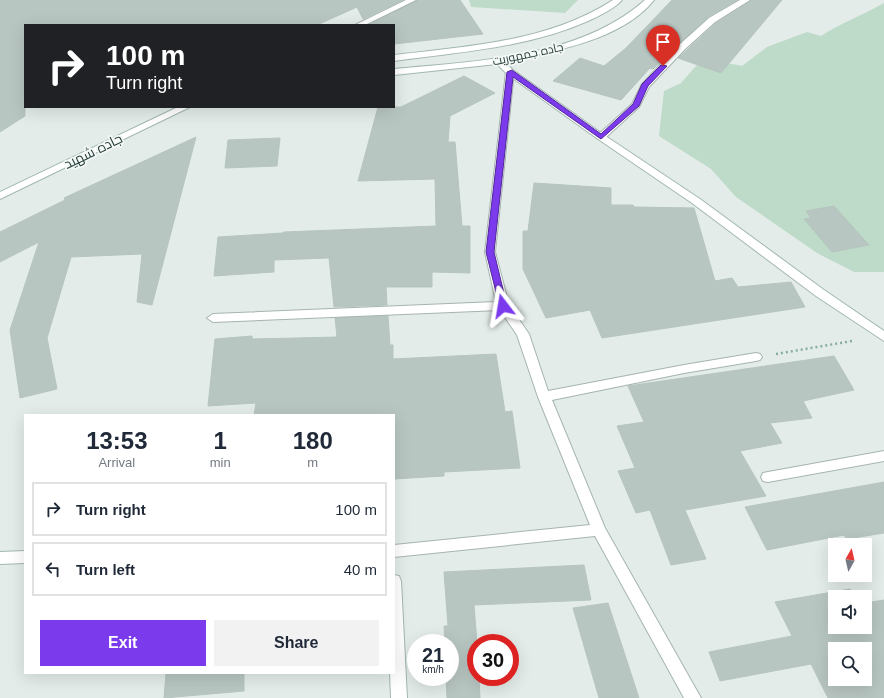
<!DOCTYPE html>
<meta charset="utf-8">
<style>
:root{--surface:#fff;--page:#f2f2f3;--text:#1f2937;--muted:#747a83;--line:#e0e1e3;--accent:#7c3aed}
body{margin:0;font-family:Arial,Cairo,sans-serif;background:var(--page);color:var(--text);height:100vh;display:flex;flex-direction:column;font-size:15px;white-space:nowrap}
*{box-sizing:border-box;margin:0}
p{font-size:13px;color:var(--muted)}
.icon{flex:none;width:22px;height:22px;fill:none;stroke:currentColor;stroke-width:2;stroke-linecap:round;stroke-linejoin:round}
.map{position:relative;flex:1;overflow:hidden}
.drawer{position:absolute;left:24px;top:414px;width:371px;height:260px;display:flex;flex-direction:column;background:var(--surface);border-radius:0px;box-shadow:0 4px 16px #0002}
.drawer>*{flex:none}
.guide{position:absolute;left:24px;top:24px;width:371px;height:84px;border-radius:0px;box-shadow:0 4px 16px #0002;background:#202124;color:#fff;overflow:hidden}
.needle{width:26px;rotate:8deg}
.buttons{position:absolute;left:828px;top:538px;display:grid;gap:8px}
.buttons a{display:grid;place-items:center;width:44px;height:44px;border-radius:0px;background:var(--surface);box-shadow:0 4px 16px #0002;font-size:20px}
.speed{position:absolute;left:407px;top:634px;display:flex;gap:8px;font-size:20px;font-weight:700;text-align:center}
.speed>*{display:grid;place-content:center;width:52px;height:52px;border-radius:50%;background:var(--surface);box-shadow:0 4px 16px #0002;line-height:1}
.speed small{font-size:10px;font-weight:400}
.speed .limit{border:6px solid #d22;background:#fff;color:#111}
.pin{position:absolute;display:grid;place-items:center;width:34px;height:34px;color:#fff;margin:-41px -17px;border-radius:50% 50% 50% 0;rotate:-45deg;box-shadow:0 0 4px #0007}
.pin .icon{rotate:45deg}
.me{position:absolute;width:44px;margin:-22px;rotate:346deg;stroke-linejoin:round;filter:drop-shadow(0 0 3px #0008)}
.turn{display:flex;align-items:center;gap:14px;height:84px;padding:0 16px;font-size:18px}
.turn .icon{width:52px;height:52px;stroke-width:2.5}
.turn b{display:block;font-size:28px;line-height:34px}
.eta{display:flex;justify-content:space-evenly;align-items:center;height:68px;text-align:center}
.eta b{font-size:24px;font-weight:700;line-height:28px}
.primary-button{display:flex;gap:8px;margin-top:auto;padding:8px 16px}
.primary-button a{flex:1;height:46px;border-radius:0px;background:var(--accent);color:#fff;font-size:16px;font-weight:700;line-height:46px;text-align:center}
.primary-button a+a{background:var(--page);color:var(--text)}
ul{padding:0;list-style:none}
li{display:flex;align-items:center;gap:12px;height:54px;margin:0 8px 6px;padding:0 8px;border:2px solid var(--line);border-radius:0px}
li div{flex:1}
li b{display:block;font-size:15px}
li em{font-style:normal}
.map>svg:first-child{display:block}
.green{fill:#bddbc8}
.building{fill:#b8c6c2;stroke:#b6c5c0;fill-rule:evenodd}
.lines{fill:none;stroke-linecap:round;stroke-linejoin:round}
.street-casing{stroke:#a6b4b0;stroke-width:2}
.secondary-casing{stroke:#a2b7b1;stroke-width:2}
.path{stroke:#86ada5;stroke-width:2.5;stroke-dasharray:2 3;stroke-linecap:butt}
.street{fill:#fff;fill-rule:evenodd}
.secondary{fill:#fff;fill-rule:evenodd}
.route{fill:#7c3aed;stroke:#51269a}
.labels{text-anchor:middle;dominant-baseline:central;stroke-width:3.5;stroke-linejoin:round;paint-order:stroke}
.far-street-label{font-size:12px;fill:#243c38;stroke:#f3f8f6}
.street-label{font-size:14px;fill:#243c38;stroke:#f3f8f6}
</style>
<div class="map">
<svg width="884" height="698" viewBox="0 0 884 698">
<rect width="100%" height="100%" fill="#e3ece9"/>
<g class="green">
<polygon points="469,0 578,0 565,13 471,7"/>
<path d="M884,3V272H854L817,253L736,197L711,169L659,136L664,91L681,83L697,65L708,59L742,66L767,47L807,32L821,36C841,23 863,15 884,3Z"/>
</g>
<g class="building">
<polygon points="0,0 403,0 363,19 357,7 317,25 25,25 25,116 0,132"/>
<polygon points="417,0 460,0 483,34 394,44 394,25 368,25"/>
<polygon points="672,0 737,0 708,17 653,69 650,68 621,100 553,81 580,58 604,66 626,48"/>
<polygon points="751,0 782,0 721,73 678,58 716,23"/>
<polygon points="464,76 495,93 450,116 448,142 455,142 462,226 470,226 470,273 432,272 432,287 386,287 387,305 334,307 329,258 274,260 274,272 214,276 218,237 283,233 284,232 436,226 435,179 358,181 378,107 401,107"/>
<polygon points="196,137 152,305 137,302 142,254 71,257 47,338 57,389 20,398 10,330 39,242 0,262 0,232 65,200 64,198"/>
<polygon points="280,138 277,166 225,168 228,140"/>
<polygon points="534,183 611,188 611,205 633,205 634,207 694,208 715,281 732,278 738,287 791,282 805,307 602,338 590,310 546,318 523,269 523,231 528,231"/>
<polygon points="834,206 869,245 832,252 804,219 811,218 806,211"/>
<polygon points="388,316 390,345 393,345 393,359 496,354 505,412 512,411 520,468 444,472 444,476 394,479 394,415 254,415 256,403 208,406 215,339 252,336 252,339 337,337 335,318"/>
<polygon points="834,356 854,390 803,401 812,418 770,423 782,443 740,451 766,496 685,510 706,559 671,565 650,510 636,513 618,471 635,468 617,426 644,422 628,386"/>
<polygon points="884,482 884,533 847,539 844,535 767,550 745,507"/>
<polygon points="584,565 591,600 474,605 477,643 476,677 479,677 480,698 447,698 446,677 450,677 450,643 445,643 444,626 448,626 444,572"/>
<path d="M850,589L855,597H835V627H865V603L884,600V698H828L811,664L720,681L709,652L792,636L775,602ZM835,649H865V679H835Z"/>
<polygon points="608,603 639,698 599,698 573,608"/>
<polygon points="166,673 244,673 244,691 164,698"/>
</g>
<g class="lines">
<defs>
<g id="street">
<polygon points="406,0 416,0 365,25 355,25"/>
<polygon points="740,0 750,0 715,22 685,49 649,87 639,107 604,139 598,139 598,135 632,104 642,84 679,45 709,18"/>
<polygon points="510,69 514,72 495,252 509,305 529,334 548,391 684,365 756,353 760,354 762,357 760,360 756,361 684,373 552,400 605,528 701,698 684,698 595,536 394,557 394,545 590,525 538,397 517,335 500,310 213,322 207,318 213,314 496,302 485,252 506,72"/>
<polygon points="884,451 884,461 768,482 763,481 761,477 763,473 768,472"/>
</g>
<g id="secondary">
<path d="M613,0H622C614,9 599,16 588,21C527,48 459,52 394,61V55C469,46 548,42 613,0Z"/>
<path d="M645,0H654C621,41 553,51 505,62L513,70L604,135L700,199L824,290L884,331V341L816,296L692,203L598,139L507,74L497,64L394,75V69C477,61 580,58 645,0Z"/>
<polygon points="178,107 190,107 0,199 0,192"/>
<polygon points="25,551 25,563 0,564 0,552"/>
<polygon points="394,575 399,576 401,581 407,698 391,698 390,673 394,673"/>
</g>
</defs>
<use href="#street" class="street-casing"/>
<use href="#secondary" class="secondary-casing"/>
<polyline class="path" points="776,354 852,341"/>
<use href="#street" class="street"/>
<use href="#secondary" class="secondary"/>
</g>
<polygon class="route" points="661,65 667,66 648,86 639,106 601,139 513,77 494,252 507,306 503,309 500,308 486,252 507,72 512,70 601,134 633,104 642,84"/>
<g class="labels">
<g class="far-street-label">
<text transform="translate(528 54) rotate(-12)">جاده جمهوریت</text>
</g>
<g class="street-label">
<text transform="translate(93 151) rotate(-26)">جاده شهید</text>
</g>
</g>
</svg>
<div class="buttons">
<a><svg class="needle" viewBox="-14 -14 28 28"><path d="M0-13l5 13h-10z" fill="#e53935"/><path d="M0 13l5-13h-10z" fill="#747a83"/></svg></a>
<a><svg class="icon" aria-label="sound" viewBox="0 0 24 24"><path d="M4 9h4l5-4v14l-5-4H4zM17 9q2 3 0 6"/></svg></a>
<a><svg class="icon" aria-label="search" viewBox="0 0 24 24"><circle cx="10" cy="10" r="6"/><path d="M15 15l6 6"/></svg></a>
</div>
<div class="speed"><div>21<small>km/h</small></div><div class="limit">30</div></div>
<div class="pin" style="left:663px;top:66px;background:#d93025"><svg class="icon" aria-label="arrive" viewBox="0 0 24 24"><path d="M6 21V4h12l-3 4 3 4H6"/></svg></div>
<svg class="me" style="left:503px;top:306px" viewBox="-20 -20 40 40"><path d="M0-17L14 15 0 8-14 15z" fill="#7c3aed" stroke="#fff" stroke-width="4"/></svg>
<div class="guide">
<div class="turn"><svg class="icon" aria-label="right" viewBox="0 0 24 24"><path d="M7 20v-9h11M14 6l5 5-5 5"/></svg><div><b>100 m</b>Turn right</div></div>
</div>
<section class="drawer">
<div class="eta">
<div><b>13:53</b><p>Arrival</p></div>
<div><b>1</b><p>min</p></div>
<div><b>180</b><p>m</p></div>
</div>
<ul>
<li><svg class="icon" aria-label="right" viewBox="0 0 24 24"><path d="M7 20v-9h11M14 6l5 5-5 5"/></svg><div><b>Turn right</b></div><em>100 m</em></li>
<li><svg class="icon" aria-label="left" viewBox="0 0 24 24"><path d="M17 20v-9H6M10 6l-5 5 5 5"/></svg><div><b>Turn left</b></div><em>40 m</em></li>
</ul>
<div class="primary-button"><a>Exit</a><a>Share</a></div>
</section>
</div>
